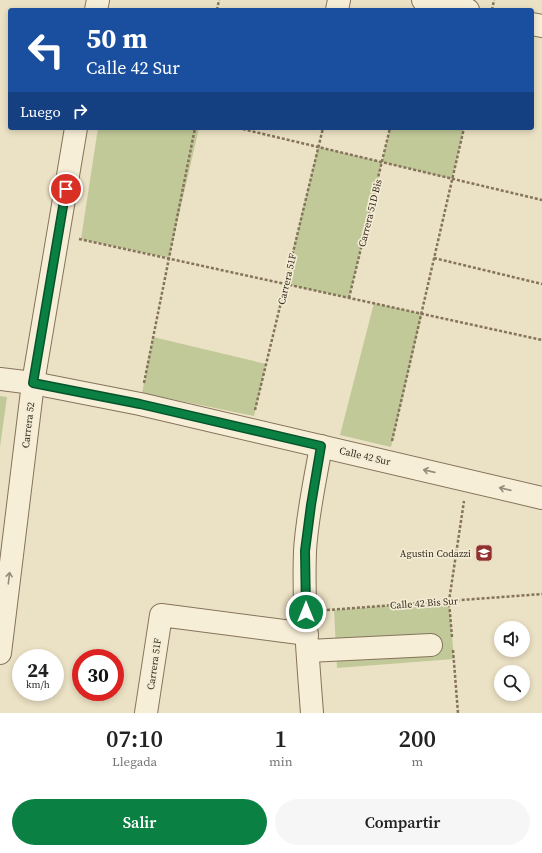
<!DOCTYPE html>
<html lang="es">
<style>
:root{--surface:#fff;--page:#f6f6f6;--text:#222;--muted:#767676;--accent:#0b8043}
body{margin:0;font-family:"Source Serif 4",serif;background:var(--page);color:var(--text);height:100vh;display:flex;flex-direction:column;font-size:15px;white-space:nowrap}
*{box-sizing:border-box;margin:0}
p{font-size:13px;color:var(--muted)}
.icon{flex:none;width:22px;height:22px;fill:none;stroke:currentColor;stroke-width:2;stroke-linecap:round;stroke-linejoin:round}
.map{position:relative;height:713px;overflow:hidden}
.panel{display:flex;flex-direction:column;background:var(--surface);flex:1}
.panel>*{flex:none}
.top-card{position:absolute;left:8px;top:8px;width:526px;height:122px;border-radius:4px;box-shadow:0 2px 6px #0003;background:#1a4fa0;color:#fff;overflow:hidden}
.tools{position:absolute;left:494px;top:621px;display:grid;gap:8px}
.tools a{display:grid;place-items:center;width:36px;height:36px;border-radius:50%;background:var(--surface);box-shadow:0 2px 6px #0003;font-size:20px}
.speed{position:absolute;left:12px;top:649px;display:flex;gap:8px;font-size:20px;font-weight:700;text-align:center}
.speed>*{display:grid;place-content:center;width:52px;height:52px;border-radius:50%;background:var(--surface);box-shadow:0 2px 6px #0003;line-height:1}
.speed small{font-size:10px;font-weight:400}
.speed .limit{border:6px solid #d22;background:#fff;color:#111}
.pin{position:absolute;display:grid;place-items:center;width:34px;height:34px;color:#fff;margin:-17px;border:2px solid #fff;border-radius:50%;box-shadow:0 1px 4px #0007}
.me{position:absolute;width:44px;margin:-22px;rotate:0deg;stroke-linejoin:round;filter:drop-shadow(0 0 3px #0008)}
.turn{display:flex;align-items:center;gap:14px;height:84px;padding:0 12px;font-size:18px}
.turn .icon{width:52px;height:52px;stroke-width:2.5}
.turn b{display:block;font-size:28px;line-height:34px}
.then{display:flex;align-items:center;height:38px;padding:0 12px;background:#0003;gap:8px;font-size:15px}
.eta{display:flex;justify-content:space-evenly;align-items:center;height:68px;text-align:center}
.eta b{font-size:24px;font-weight:600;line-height:28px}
.cta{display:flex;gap:8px;margin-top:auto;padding:8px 12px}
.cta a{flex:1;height:46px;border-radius:24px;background:var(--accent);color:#fff;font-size:16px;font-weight:600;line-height:46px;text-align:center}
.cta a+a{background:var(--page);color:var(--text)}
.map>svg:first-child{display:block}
.green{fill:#c2c999}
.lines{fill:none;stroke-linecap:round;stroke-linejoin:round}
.minor-casing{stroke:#85735c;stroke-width:24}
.path{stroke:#85735c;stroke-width:2.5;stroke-dasharray:3 2;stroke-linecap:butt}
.minor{stroke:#f7eed7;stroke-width:22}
.oneway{stroke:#968c7b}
.route-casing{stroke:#07532c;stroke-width:10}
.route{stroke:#0b8043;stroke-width:7}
.labels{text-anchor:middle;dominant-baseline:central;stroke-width:3.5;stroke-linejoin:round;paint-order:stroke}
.street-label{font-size:10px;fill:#362b1f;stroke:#f3ebd3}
.poi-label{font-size:10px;fill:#362b1f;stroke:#f3ebd3;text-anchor:end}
</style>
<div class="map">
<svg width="542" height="713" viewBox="0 0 542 713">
<rect width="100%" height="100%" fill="#ebe1c4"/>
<g class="green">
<polygon points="98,128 199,128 169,258 81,239"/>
<polygon points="390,128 464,128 452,179 382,162 349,298 285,284 318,147 382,162"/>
<polygon points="374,303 422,314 391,447 340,435"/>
<polygon points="153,337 266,364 254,416 142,393"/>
<polygon points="0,396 7,397 0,447"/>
<polygon points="449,601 454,659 337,668 334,610"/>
</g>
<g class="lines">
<defs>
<g id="minor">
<polyline points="423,0 468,10"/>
<polyline points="96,10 98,0"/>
<polyline points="337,10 339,0"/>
<polyline points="532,24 542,26"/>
<polyline points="0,379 33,383 140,404 542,498"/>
<polyline points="308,651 431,645"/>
<polyline points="0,653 33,383 76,128"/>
<polyline points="146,713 161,615 307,634"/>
<path d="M312,713C308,659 303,605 305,551C307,516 315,481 321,446"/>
</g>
</defs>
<use href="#minor" class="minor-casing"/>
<g class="path">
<polyline points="217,10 219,0"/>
<polyline points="492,10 494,0"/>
<polyline points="238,128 542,200"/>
<polyline points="79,239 542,340"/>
<polyline points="434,258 542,284"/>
<polyline points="349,298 390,128"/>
<polyline points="144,383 195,128"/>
<polyline points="255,410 323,128"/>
<polyline points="392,441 464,128"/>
<polyline points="327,610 542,594"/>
<polyline points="452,637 449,601 464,501"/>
<polyline points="453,650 458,713"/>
</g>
<use href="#minor" class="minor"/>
</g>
<defs><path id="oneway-shaft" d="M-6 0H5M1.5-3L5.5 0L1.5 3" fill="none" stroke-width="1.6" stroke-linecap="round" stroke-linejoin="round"/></defs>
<g class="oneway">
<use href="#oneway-shaft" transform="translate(429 471) rotate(-167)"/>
<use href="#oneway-shaft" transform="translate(505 489) rotate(-167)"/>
<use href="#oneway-shaft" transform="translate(9 578) rotate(-83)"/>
</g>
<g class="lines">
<defs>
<polyline id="route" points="66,189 33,383 140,404 321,446 311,505 305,551 306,612"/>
</defs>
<use href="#route" class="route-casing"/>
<use href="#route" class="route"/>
</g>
<defs>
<symbol id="school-square" viewBox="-11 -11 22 22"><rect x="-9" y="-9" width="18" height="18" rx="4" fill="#903130" stroke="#f3ebd3"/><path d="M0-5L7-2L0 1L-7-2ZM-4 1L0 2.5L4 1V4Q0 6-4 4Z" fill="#fff"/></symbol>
</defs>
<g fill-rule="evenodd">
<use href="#school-square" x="474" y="543" width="20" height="20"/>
</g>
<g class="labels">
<g class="street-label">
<text transform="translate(370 213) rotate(-76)">Carrera 51D Bis</text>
<text transform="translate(287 279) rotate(-77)">Carrera 51F</text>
<text transform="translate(28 425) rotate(-83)">Carrera 52</text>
<text transform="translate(365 456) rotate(13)">Calle 42 Sur</text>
<text transform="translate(424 603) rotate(-4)">Calle 42 Bis Sur</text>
<text transform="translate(154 664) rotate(-82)">Carrera 51F</text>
</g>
<g class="poi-label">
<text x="471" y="553">Agustin Codazzi</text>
</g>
</g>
</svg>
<div class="tools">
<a><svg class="icon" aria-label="sound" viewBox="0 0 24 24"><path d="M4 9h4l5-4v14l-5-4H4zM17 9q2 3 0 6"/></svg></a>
<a><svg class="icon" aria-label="search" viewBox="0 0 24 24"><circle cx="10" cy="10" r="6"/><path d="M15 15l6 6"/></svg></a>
</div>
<div class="speed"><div>24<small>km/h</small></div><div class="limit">30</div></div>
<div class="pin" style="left:66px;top:189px;background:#d93025"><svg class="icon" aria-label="arrive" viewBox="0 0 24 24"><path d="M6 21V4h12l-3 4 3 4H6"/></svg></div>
<svg class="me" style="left:306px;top:612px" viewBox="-20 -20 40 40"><circle r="17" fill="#0b8043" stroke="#fff" stroke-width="3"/><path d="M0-11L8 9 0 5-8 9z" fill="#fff"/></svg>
<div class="top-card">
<div class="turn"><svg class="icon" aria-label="left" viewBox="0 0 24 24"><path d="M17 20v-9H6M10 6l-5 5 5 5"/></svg><div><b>50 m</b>Calle 42 Sur</div></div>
<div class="then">Luego<svg class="icon" aria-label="right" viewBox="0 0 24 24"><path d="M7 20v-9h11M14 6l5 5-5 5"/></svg></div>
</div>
</div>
<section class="panel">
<div class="eta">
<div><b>07:10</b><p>Llegada</p></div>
<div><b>1</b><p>min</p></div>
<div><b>200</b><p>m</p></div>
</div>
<div class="cta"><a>Salir</a><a>Compartir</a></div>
</section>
